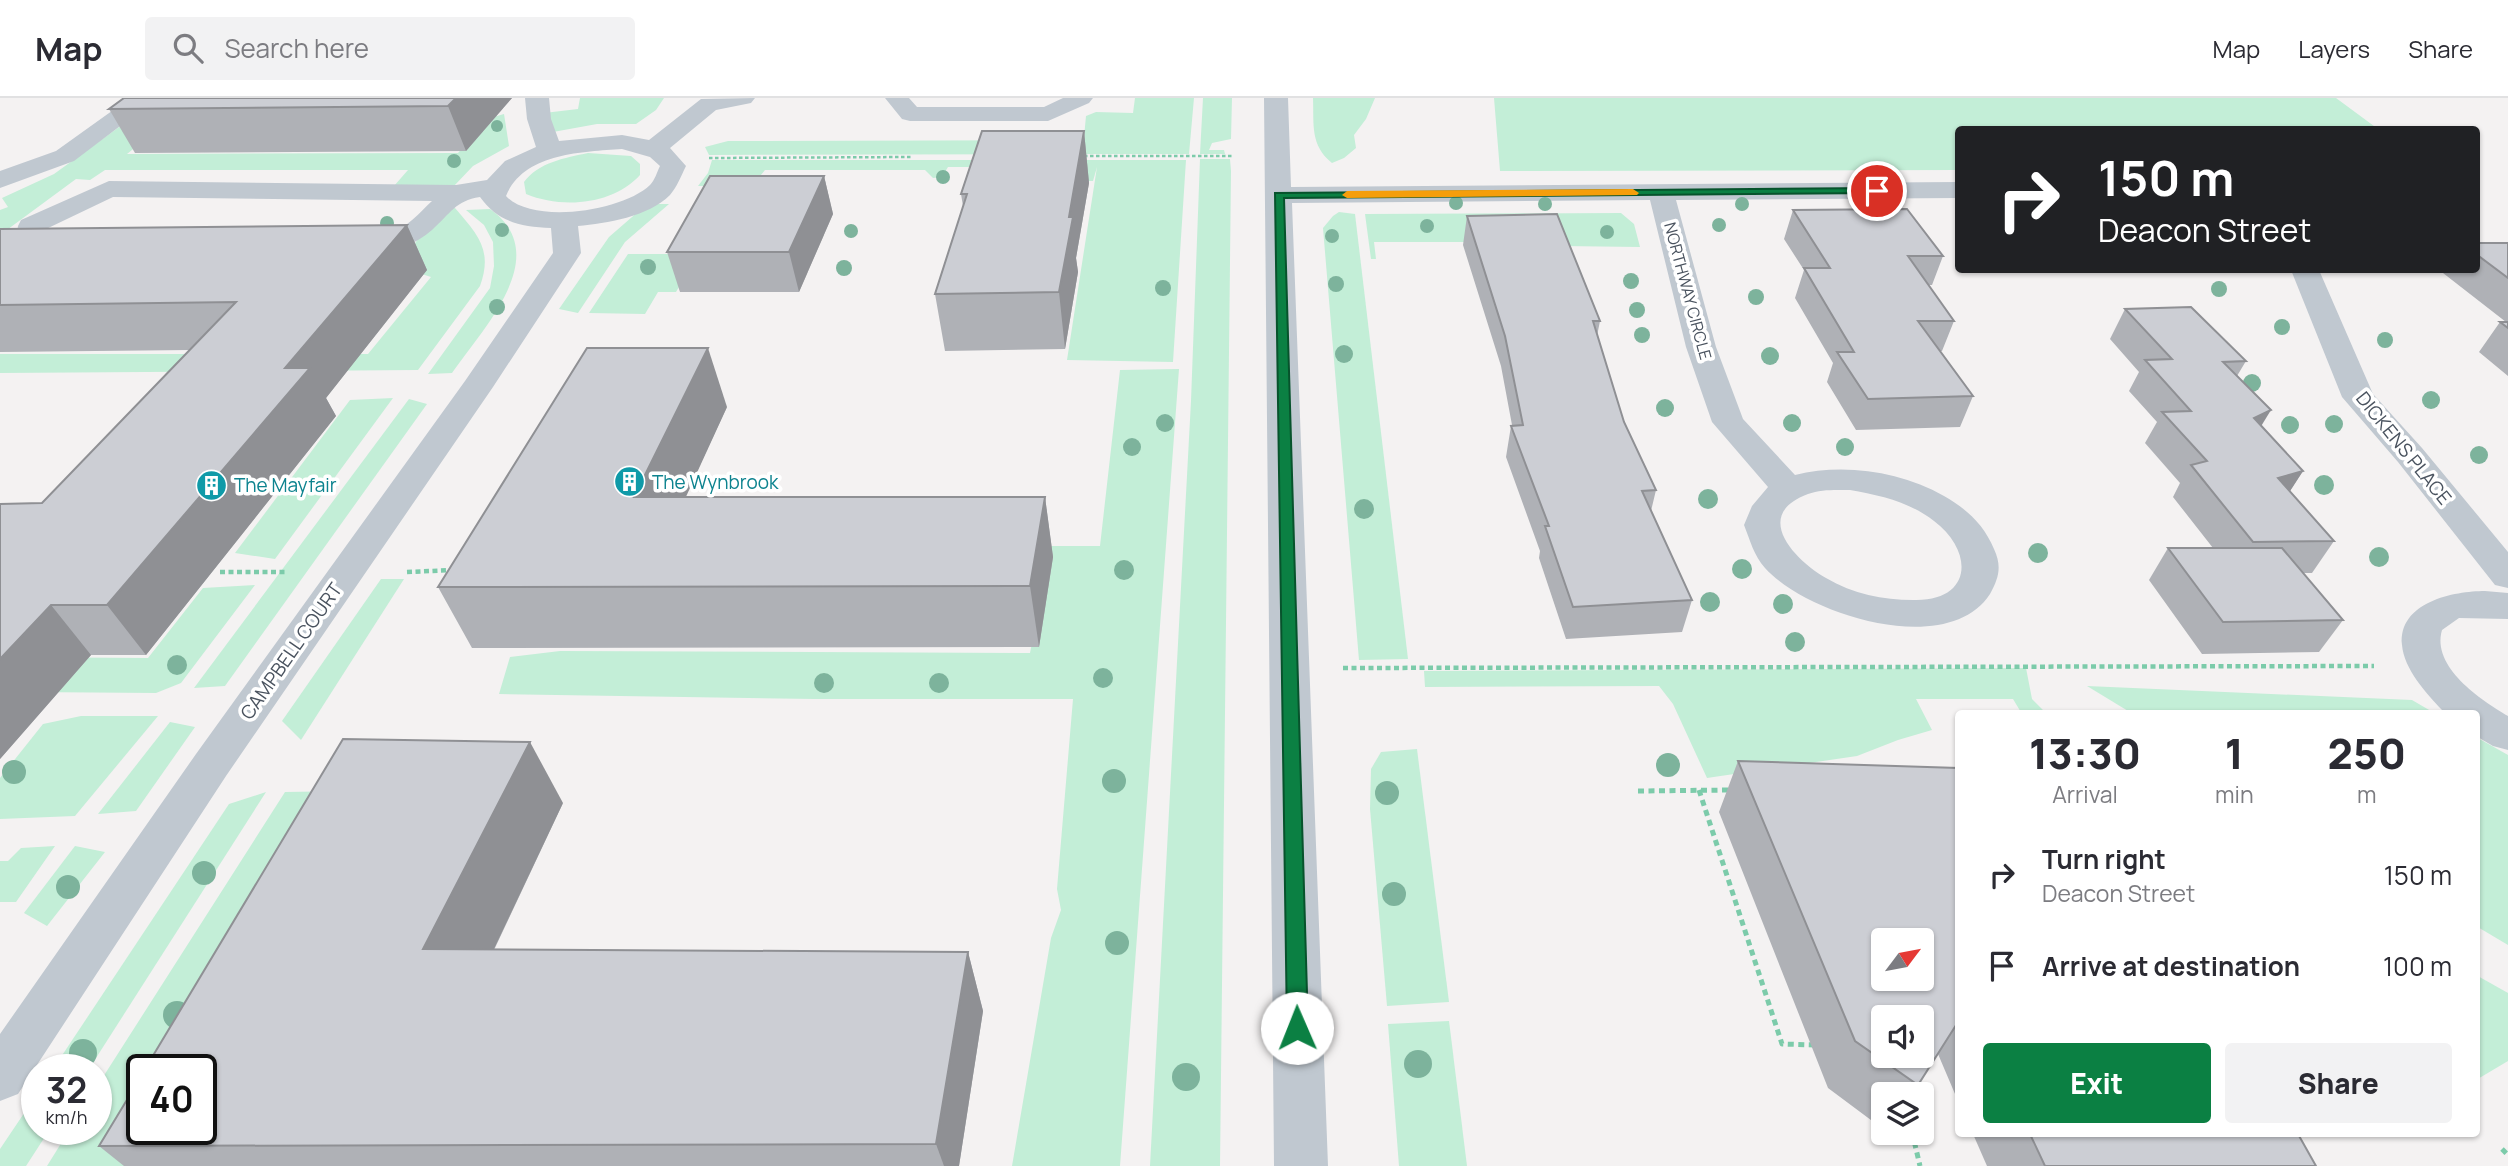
<!DOCTYPE html>
<style>
:root{--surface:#fff;--page:#f2f2f3;--text:#2b2b33;--muted:#7c7c81;--line:#e1e1e2;--accent:#0b8043}
body{margin:0;font-family:Manrope,sans-serif;background:var(--page);color:var(--text);height:100vh;display:flex;flex-direction:column;font-size:26px;white-space:nowrap}
*{box-sizing:border-box;margin:0}
p{font-size:23px;color:var(--muted)}
.icon{flex:none;width:38px;height:38px;fill:none;stroke:currentColor;stroke-width:2;stroke-linecap:round;stroke-linejoin:round}
.map{position:relative;flex:1;overflow:hidden}
.details{position:absolute;left:1955px;top:612px;width:525px;height:427px;display:flex;flex-direction:column;background:var(--surface);border-radius:7px;box-shadow:0 2px 5px #0004}
.details>*{flex:none}
.guide{position:absolute;left:1955px;top:28px;width:525px;height:147px;border-radius:7px;box-shadow:0 2px 5px #0004;background:#202124;color:#fff;overflow:hidden}
.needle{width:46px;rotate:58deg}
.buttons{position:absolute;left:1871px;top:830px;display:grid;gap:14px}
.buttons a{display:grid;place-items:center;width:63px;height:63px;border-radius:7px;background:var(--surface);box-shadow:0 2px 5px #0004;font-size:35px}
.speed{position:absolute;left:21px;top:956px;display:flex;gap:14px;font-size:35px;font-weight:700;text-align:center}
.speed>*{display:grid;place-content:center;width:91px;height:91px;border-radius:50%;background:var(--surface);box-shadow:0 2px 5px #0004;line-height:1}
.speed small{font-size:18px;font-weight:400}
.speed .limit{border:4px solid #111;border-radius:10px;background:#fff;color:#111}
.pin{position:absolute;display:grid;place-items:center;width:60px;height:60px;color:#fff;margin:-30px;border:4px solid #fff;border-radius:50%;box-shadow:0 2px 7px #0007}
.me{position:absolute;width:77px;margin:-38px;rotate:359deg;stroke-linejoin:round;filter:drop-shadow(0 0 5px #0008)}
.turn{display:flex;align-items:center;gap:24px;height:147px;padding:0 28px;font-size:32px}
.turn .icon{width:91px;height:91px;stroke-width:2.5}
.turn b{display:block;font-size:49px;line-height:60px}
.eta{display:flex;justify-content:space-evenly;align-items:center;height:119px;text-align:center}
.eta b{font-size:42px;font-weight:800;line-height:49px}
.button{display:flex;gap:14px;margin-top:auto;padding:14px 28px}
.button a{flex:1;height:80px;border-radius:7px;background:var(--accent);color:#fff;font-size:28px;font-weight:800;line-height:80px;text-align:center}
.button a+a{background:var(--page);color:var(--text)}
ul{padding:0;list-style:none}
li{display:flex;align-items:center;gap:21px;height:91px;padding:0 28px}
li div{flex:1}
li b{display:block;font-size:26px}
li em{font-style:normal}
header{display:flex;align-items:center;gap:42px;box-sizing:border-box;height:98px;padding:0 35px;background:var(--surface);border-bottom:2px solid var(--line)}
header strong{font-size:33px}
nav{display:flex;gap:38px;margin-inline-start:auto;font-size:24px}
.search{width:490px;height:63px;background:var(--page);display:flex;align-items:center;gap:18px;box-sizing:border-box;padding:0 24px;border-radius:7px;color:var(--muted);font-size:26px}
.map>svg:first-child{display:block}
.green{fill:#c3eed7}
.lines{fill:none;stroke-linecap:round;stroke-linejoin:round}
.path-far2{stroke:#7ccbaa;stroke-width:2.5;stroke-dasharray:3.5 2.5;stroke-linecap:butt}
.path-far1{stroke:#7ccbaa;stroke-width:4.5;stroke-dasharray:5 3.5;stroke-linecap:butt}
.path{stroke:#7ccbaa;stroke-width:5;stroke-dasharray:6 4.5;stroke-linecap:butt}
.minor{fill:#c0c8d0;fill-rule:evenodd}
.tree{fill:#7db39c}
.wall{fill:#afb1b6}
.shaded-wall{fill:#8f9094}
.building{fill:#ccced4;stroke:#8f9094;stroke-width:2;fill-rule:evenodd}
.route{fill:#0b8043;stroke:#07532c;stroke-width:2}
.slow{fill:#f59e0b}
.labels{text-anchor:middle;dominant-baseline:central;stroke-width:7;stroke-linejoin:round;paint-order:stroke}
.far-street-label{font-size:16px;fill:#4a535f;stroke:#fff}
.street-label{font-size:19px;fill:#4a535f;stroke:#fff}
.culture-label{font-size:19px;fill:#0d838f;stroke:#fff;text-anchor:start}
</style>
<header>
<strong>Map</strong>
<div class="search"><svg class="icon" aria-label="search" viewBox="0 0 24 24"><circle cx="10" cy="10" r="6"/><path d="M15 15l6 6"/></svg>Search here</div>
<nav><a>Map</a><a>Layers</a><a>Share</a></nav>
</header>
<div class="map">
<svg width="2508" height="1068" viewBox="0 0 2508 1068">
<rect width="100%" height="100%" fill="#f4f2f2"/>
<g class="green">
<polygon points="196,0 127,56 458,55 490,20 504,16 509,48 473,68 454,88 394,88 408,72 105,72 90,82 76,81 0,137 0,112 8,109 2,100 54,76 151,6"/>
<polygon points="580,0 664,0 656,12 636,26 597,26 553,34 544,15 578,11"/>
<polygon points="1135,0 1194,0 1189,56 1071,56 1084,39 1086,18 1096,14 1133,15"/>
<polygon points="1203,0 1232,0 1231,41 1212,45 1209,52 1224,52 1225,56 1200,56"/>
<path d="M1313,0H1375L1366,21L1354,37L1356,50L1344,60L1332,65C1310,47 1314,27 1313,0Z"/>
<polygon points="1494,0 2336,0 2378,31 1958,32 1958,72 1500,73"/>
<polygon points="1064,42 1063,56 709,57 705,49 728,43"/>
<path d="M588,55L631,58L640,66V77C613,107 562,111 526,96L524,84C539,64 565,60 588,55Z"/>
<polygon points="1200,61 1230,61 1231,73 1220,1068 1150,1068 1191,303"/>
<polygon points="712,62 1186,62 1173,264 1067,262 1097,69 1093,83 977,84 983,69 948,69 942,79 933,80 925,72 765,72 752,88 698,88 708,75"/>
<polygon points="647,106 669,106 625,144 578,215 559,211 609,139"/>
<path d="M455,110C478,137 493,152 480,188L418,272L0,275V256H368L431,179L403,170L404,162C416,145 433,112 455,110Z"/>
<path d="M490,111C555,157 483,230 452,275L428,276L490,190L494,168L493,144L484,127L466,112Z"/>
<polygon points="1339,114 1355,116 1408,561 1359,562 1323,130 1333,118"/>
<polygon points="1621,115 1634,126 1640,149 1561,148 1555,144 1374,144 1376,161 1371,161 1365,116"/>
<polygon points="628,156 674,156 686,177 676,194 658,194 645,216 589,215"/>
<polygon points="1179,271 1120,1068 1012,1068 1051,840 1061,812 1057,791 1073,601 815,601 499,596 510,559 560,553 1030,555 1051,448 1100,448 1120,272"/>
<polygon points="393,300 275,461 235,455 350,302"/>
<polygon points="409,301 427,306 225,588 194,590"/>
<polygon points="381,481 404,481 301,642 282,623"/>
<polygon points="255,487 181,585 156,595 27,594 0,559 148,560 203,490"/>
<polygon points="2026,570 2032,601 2047,616 2022,616 2013,601 1916,601 1932,632 1898,642 1857,658 1707,680 1673,606 1659,588 1425,589 1424,573"/>
<polygon points="2087,588 2412,602 2436,616 2133,616"/>
<polygon points="81,618 158,618 75,718 0,721 0,680 43,626"/>
<polygon points="170,624 195,629 136,713 98,716"/>
<polygon points="2476,639 2508,657 2508,847 2476,828"/>
<polygon points="1417,651 1449,904 1387,908 1370,711 1371,671 1381,654"/>
<polygon points="347,693 188,971 142,971 142,1031 133,1068 47,1068 70,1031 96,1031 96,990 285,694"/>
<polygon points="266,694 89,971 53,971 229,706"/>
<polygon points="55,748 16,804 0,804 0,763 8,763 21,750"/>
<polygon points="75,748 105,754 47,828 24,815"/>
<polygon points="2476,877 2508,895 2508,963 2476,982"/>
<polygon points="1449,923 1467,1068 1399,1068 1388,926"/>
<polygon points="37,996 37,1031 50,1031 26,1068 0,1068 0,1051"/>
</g>
<g class="lines">
<g class="path-far2">
<polyline points="1084,58 1233,58"/>
<polyline points="709,60 911,59"/>
</g>
<g class="path-far1">
<polyline points="220,474 288,474"/>
<polyline points="407,474 454,472"/>
<polyline points="1343,570 2374,568"/>
</g>
<g class="path">
<polyline points="1699,692 1782,946 1816,947"/>
<polyline points="1638,693 1730,692"/>
<polyline points="1912,1034 1920,1068"/>
<polyline points="2502,1051 2508,1057"/>
</g>
<g class="minor">
<polygon points="130,0 157,0 74,63 0,90 0,73 56,53"/>
<path d="M525,0H549L551,21L559,43L622,37L649,42L701,1L755,0L751,5L716,12L670,50L686,68C681,78 677,89 670,97C648,119 607,125 578,128L581,155L493,289L226,678L18,996L0,1003V936L196,656L465,283L553,155L551,130C521,129 498,124 480,99C455,103 451,115 432,132C411,151 379,159 350,152L346,146L350,140C363,137 379,140 391,135C407,130 420,114 432,103L113,99L44,132L43,140L75,146L79,152L75,158L65,160L19,151L15,145L18,128L21,122L109,83L456,87L487,82L505,63L536,49L527,21ZM622,51L650,59L660,68C657,74 655,82 650,87C623,113 533,127 506,98C524,55 581,54 622,51Z"/>
<polygon points="885,0 909,0 917,9 1044,9 1063,0 1093,0 1089,5 1048,23 910,23 902,21"/>
<path d="M1264,0H1288L1291,89L1958,84V100L1676,102L1716,249L1743,321L1795,377C1843,365 1900,373 1944,398C1967,411 1984,427 1994,451C2002,468 1999,480 1990,496C1948,561 1807,517 1765,470C1754,458 1750,442 1744,427L1752,408L1768,389L1712,324L1686,249L1650,102L1292,105L1328,1068H1274ZM1850,392C1879,397 1910,404 1934,423C1975,454 1972,504 1913,502C1883,502 1853,496 1826,480C1795,462 1751,417 1808,396C1821,391 1836,392 1850,392Z"/>
<polygon points="2291,172 2319,172 2373,296 2422,350 2508,454 2508,490 2495,487 2398,364 2342,299"/>
<path d="M2485,493L2508,495V521L2459,520L2442,532C2431,569 2481,602 2508,618V652L2493,648L2476,638V616H2446L2442,612C2426,595 2404,571 2402,547C2398,504 2454,493 2485,493Z"/>
</g>
</g>
<g class="tree">
<circle cx="497" cy="28" r="6"/>
<circle cx="454" cy="63" r="7"/>
<circle cx="943" cy="79" r="7"/>
<circle cx="1456" cy="105" r="7"/>
<circle cx="1545" cy="106" r="7"/>
<circle cx="1742" cy="106" r="7"/>
<circle cx="387" cy="125" r="7"/>
<circle cx="1719" cy="127" r="7"/>
<circle cx="1427" cy="128" r="7"/>
<circle cx="502" cy="132" r="7"/>
<circle cx="851" cy="133" r="7"/>
<circle cx="1607" cy="134" r="7"/>
<circle cx="1332" cy="138" r="7"/>
<circle cx="648" cy="169" r="8"/>
<circle cx="844" cy="170" r="8"/>
<circle cx="1631" cy="183" r="8"/>
<circle cx="1336" cy="186" r="8"/>
<circle cx="1163" cy="190" r="8"/>
<circle cx="2219" cy="191" r="8"/>
<circle cx="1756" cy="199" r="8"/>
<circle cx="497" cy="209" r="8"/>
<circle cx="1637" cy="212" r="8"/>
<circle cx="2282" cy="229" r="8"/>
<circle cx="1642" cy="237" r="8"/>
<circle cx="2385" cy="242" r="8"/>
<circle cx="1344" cy="256" r="9"/>
<circle cx="1770" cy="258" r="9"/>
<circle cx="2252" cy="285" r="9"/>
<circle cx="2431" cy="302" r="9"/>
<circle cx="1665" cy="310" r="9"/>
<circle cx="1165" cy="325" r="9"/>
<circle cx="1792" cy="325" r="9"/>
<circle cx="2334" cy="326" r="9"/>
<circle cx="2290" cy="327" r="9"/>
<circle cx="1132" cy="349" r="9"/>
<circle cx="1845" cy="349" r="9"/>
<circle cx="2479" cy="357" r="9"/>
<circle cx="2324" cy="387" r="10"/>
<circle cx="1708" cy="401" r="10"/>
<circle cx="1364" cy="411" r="10"/>
<circle cx="2038" cy="455" r="10"/>
<circle cx="2379" cy="459" r="10"/>
<circle cx="1742" cy="471" r="10"/>
<circle cx="1124" cy="472" r="10"/>
<circle cx="1710" cy="504" r="10"/>
<circle cx="1783" cy="506" r="10"/>
<circle cx="1795" cy="544" r="10"/>
<circle cx="177" cy="567" r="10"/>
<circle cx="1103" cy="580" r="10"/>
<circle cx="824" cy="585" r="10"/>
<circle cx="939" cy="585" r="10"/>
<circle cx="1668" cy="667" r="12"/>
<circle cx="14" cy="674" r="12"/>
<circle cx="1114" cy="683" r="12"/>
<circle cx="1387" cy="695" r="12"/>
<circle cx="204" cy="775" r="12"/>
<circle cx="68" cy="789" r="12"/>
<circle cx="1394" cy="796" r="12"/>
<circle cx="1117" cy="845" r="12"/>
<circle cx="177" cy="917" r="14"/>
<circle cx="83" cy="955" r="14"/>
<circle cx="1418" cy="966" r="14"/>
<circle cx="1186" cy="979" r="14"/>
</g>
<g class="wall">
<polygon points="512,0 466,53 135,55 109,11"/>
<polygon points="1084,33 1089,85 1076,160 1078,174 1065,251 945,253 935,196 963,108 961,96"/>
<polygon points="824,78 833,116 799,194 680,194 667,154"/>
<polygon points="1793,112 1943,158 1932,187 1928,187 1954,223 1942,253 1940,253 1973,298 1960,329 1856,332 1827,284 1833,265 1795,200 1804,172 1784,141"/>
<polygon points="1467,118 1600,223 1597,238 1624,324 1656,392 1651,413 1692,502 1682,534 1566,541 1539,460 1540,453 1506,359 1511,328 1512,327 1501,268 1463,147"/>
<polygon points="407,127 427,172 326,300 336,318 146,557 91,557 0,661 42,405 190,252 0,254 0,131"/>
<polygon points="2476,145 2508,145 2508,278 2479,254 2500,224 2506,224 2443,175 2445,172 2476,172"/>
<polygon points="2125,211 2246,263 2237,278 2261,327 2303,373 2290,393 2334,443 2312,475 2303,475 2343,522 2319,554 2202,556 2149,482 2168,450 2213,450 2173,399 2180,385 2145,345 2157,324 2129,293 2139,274 2110,241"/>
<polygon points="727,309 685,399 1045,399 1053,459 1039,549 472,550 438,489"/>
<polygon points="1738,663 1958,670 1958,1003 1938,956 1912,996 1883,996 1883,1031 1828,990 1719,714"/>
<polygon points="563,705 494,852 968,854 983,913 959,1068 124,1068 99,1048"/>
<polygon points="1973,1036 2298,1036 2316,1068 1987,1068"/>
</g>
<g class="shaded-wall">
<polygon points="456,0 512,0 466,53 448,8"/>
<polygon points="1084,33 1089,85 1076,160 1078,174 1065,251 1059,194 1069,119"/>
<polygon points="824,78 833,116 799,194 789,154"/>
<polygon points="407,127 427,172 326,300 336,318 146,557 107,507 285,270"/>
<polygon points="708,250 727,309 658,460 634,399"/>
<polygon points="2271,312 2252,343 2254,320"/>
<polygon points="2303,373 2283,404 2278,380"/>
<polygon points="1045,399 1053,459 1039,549 1030,488"/>
<polygon points="51,507 91,557 0,661 0,561"/>
<polygon points="530,644 563,705 466,910 423,851"/>
<polygon points="968,854 983,913 959,1068 944,1068 936,1046"/>
</g>
<g class="building">
<polygon points="124,0 456,0 448,8 109,11"/>
<polygon points="982,33 1084,33 1069,119 1073,119 1059,194 935,196 967,96 961,96"/>
<polygon points="710,78 824,78 789,154 667,154"/>
<polygon points="1907,111 1943,158 1908,158 1954,223 1918,223 1973,298 1868,301 1837,254 1854,254 1804,170 1830,170 1793,112"/>
<polygon points="1557,116 1600,223 1593,223 1624,324 1656,392 1642,393 1692,502 1573,509 1545,428 1549,428 1511,328 1523,327 1505,238 1467,118"/>
<polygon points="407,127 285,270 310,270 107,507 51,507 0,561 0,406 42,405 236,204 0,207 0,131"/>
<polygon points="2476,145 2508,145 2508,180 2476,156"/>
<polygon points="2191,209 2246,263 2223,264 2271,312 2254,320 2303,373 2278,380 2334,443 2253,444 2191,367 2207,363 2162,314 2191,313 2145,262 2172,261 2125,211"/>
<polygon points="2500,224 2508,224 2508,230"/>
<polygon points="587,250 708,250 634,399 1045,399 1030,488 438,489"/>
<polygon points="2168,450 2282,450 2343,522 2223,524"/>
<polygon points="343,641 530,644 423,851 968,854 936,1046 99,1048 142,977 142,1031 201,1031 201,971 145,971"/>
<path d="M1738,663L1958,670V924L1918,987L1855,943ZM1883,842H1922V880H1883ZM1883,919H1922V957H1883Z"/>
<polygon points="2030,1036 2298,1036 2316,1068 2045,1068"/>
</g>
<polygon class="route" points="1877,90 1881,90 1881,95 1284,100 1308,930 1305,936 1297,939 1290,936 1287,930 1275,95"/>
<polygon class="slow" points="1633,91 1639,95 1637,97 1347,100 1342,97 1347,93"/>
<defs>
<symbol id="building-disc" viewBox="-11 -11 22 22"><circle r="9.5" fill="#0f9aa8" stroke="#fff"/><path d="M-4-6H4V6H1V3H-1V6H-4ZM-2.5-4.3h1.7v1.8h-1.7ZM.8-4.3h1.7v1.8H.8ZM-2.5-1h1.7V.8h-1.7ZM.8-1h1.7V.8H.8Z" fill="#fff"/></symbol>
</defs>
<g fill-rule="evenodd">
<use href="#building-disc" x="612" y="366" width="35" height="35"/>
<use href="#building-disc" x="194" y="370" width="35" height="35"/>
</g>
<g class="labels">
<g class="far-street-label">
<text transform="translate(1688 193) rotate(75)">NORTHWAY CIRCLE</text>
</g>
<g class="street-label">
<text transform="translate(2404 350) rotate(51)">DICKENS PLACE</text>
<text transform="translate(291 553) rotate(-55)">CAMPBELL COURT</text>
</g>
<g class="culture-label">
<text x="652" y="384">The Wynbrook</text>
<text x="234" y="387">The Mayfair</text>
</g>
</g>
</svg>
<div class="buttons">
<a><svg class="needle" viewBox="-14 -14 28 28"><path d="M0-13l5 13h-10z" fill="#e53935"/><path d="M0 13l5-13h-10z" fill="#7c7c81"/></svg></a>
<a><svg class="icon" aria-label="sound" viewBox="0 0 24 24"><path d="M4 9h4l5-4v14l-5-4H4zM17 9q2 3 0 6"/></svg></a>
<a><svg class="icon" aria-label="layers" viewBox="0 0 24 24"><path d="M12 4l9 5-9 5-9-5zM3 14l9 5 9-5"/></svg></a>
</div>
<div class="speed"><div>32<small>km/h</small></div><div class="limit">40</div></div>
<div class="pin" style="left:1877px;top:93px;background:#d93025"><svg class="icon" aria-label="arrive" viewBox="0 0 24 24"><path d="M6 21V4h12l-3 4 3 4H6"/></svg></div>
<svg class="me" style="left:1297px;top:930px" viewBox="-20 -20 40 40"><circle r="19" fill="#fff"/><path d="M0-13L10 11 0 6-10 11z" fill="#0b8043"/></svg>
<div class="guide">
<div class="turn"><svg class="icon" aria-label="right" viewBox="0 0 24 24"><path d="M7 20v-9h11M14 6l5 5-5 5"/></svg><div><b>150 m</b>Deacon Street</div></div>
</div>
<section class="details">
<div class="eta">
<div><b>13:30</b><p>Arrival</p></div>
<div><b>1</b><p>min</p></div>
<div><b>250</b><p>m</p></div>
</div>
<ul>
<li><svg class="icon" aria-label="right" viewBox="0 0 24 24"><path d="M7 20v-9h11M14 6l5 5-5 5"/></svg><div><b>Turn right</b><p>Deacon Street</p></div><em>150 m</em></li>
<li><svg class="icon" aria-label="arrive" viewBox="0 0 24 24"><path d="M6 21V4h12l-3 4 3 4H6"/></svg><div><b>Arrive at destination</b></div><em>100 m</em></li>
</ul>
<div class="button"><a>Exit</a><a>Share</a></div>
</section>
</div>
